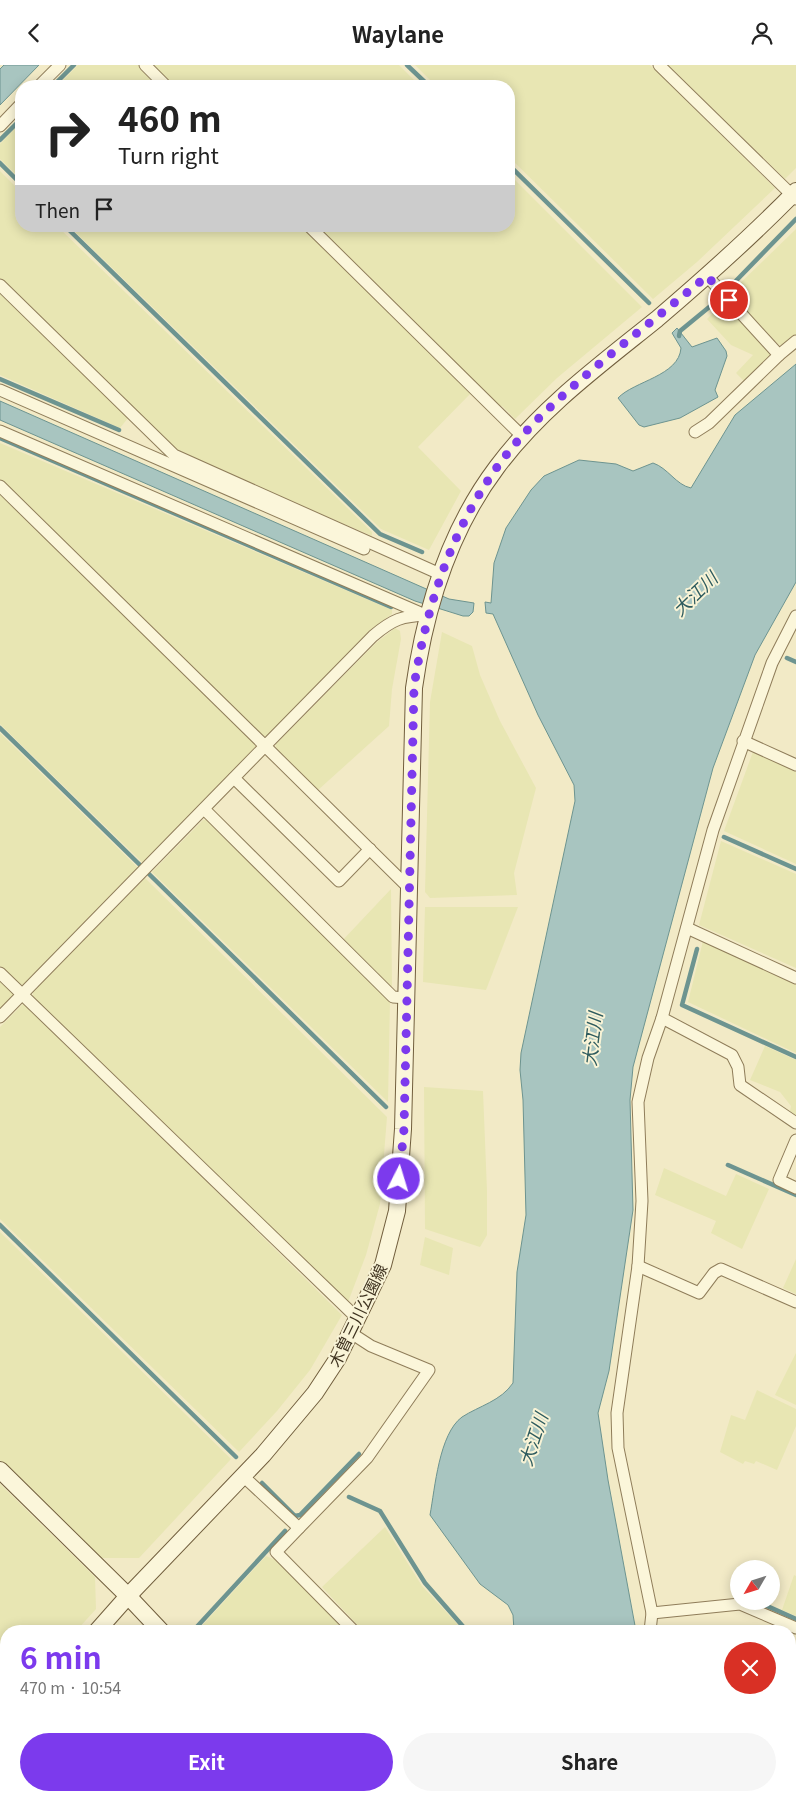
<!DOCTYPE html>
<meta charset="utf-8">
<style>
:root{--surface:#fff;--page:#f6f6f6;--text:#222;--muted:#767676;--accent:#7c3aed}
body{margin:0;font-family:Georgia,"Noto Sans JP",serif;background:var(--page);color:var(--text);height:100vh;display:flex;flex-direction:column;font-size:19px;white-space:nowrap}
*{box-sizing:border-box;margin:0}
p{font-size:16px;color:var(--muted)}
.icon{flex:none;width:28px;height:28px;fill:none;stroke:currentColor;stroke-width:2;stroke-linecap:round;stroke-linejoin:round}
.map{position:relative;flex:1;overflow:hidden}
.details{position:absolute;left:0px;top:1560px;width:796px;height:176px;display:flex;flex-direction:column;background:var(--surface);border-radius:20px 20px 0 0;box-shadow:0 2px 12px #0003}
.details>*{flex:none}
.guide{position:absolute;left:15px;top:15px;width:500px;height:152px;border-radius:20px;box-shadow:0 2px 12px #0003;background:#fff;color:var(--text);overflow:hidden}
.needle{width:32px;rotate:231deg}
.tools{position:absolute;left:730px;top:1495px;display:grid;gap:10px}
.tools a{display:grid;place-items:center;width:50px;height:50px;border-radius:50%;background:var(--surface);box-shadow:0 2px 12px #0003;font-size:25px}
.pin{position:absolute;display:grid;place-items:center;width:42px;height:42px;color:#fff;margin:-21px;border:2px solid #fff;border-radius:50%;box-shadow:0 1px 5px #0007}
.me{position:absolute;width:55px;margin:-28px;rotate:5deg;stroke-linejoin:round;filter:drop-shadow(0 0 4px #0008)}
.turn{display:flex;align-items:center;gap:18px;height:105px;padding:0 20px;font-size:22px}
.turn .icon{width:65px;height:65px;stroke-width:2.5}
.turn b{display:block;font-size:35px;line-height:42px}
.then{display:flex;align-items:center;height:48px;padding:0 20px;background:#0003;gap:10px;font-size:19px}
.round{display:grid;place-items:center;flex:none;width:52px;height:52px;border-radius:26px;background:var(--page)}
.headline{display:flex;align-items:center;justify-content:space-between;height:85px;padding:0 20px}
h1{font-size:30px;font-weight:700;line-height:38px;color:var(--accent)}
.action{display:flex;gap:10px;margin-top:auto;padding:10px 20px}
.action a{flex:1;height:58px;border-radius:30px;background:var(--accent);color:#fff;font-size:20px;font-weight:700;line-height:58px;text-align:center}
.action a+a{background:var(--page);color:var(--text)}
header{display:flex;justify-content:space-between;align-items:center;height:65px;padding:0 20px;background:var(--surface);font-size:22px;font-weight:700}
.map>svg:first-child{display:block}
.farmland{fill:#e8e6b3}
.water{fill:#a8c5c0;stroke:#6d9490}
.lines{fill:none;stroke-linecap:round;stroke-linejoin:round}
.stream{stroke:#6d9490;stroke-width:4.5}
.street-casing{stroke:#8f7d5a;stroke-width:13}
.secondary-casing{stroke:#715e3d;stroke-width:18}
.street{stroke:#fbf6da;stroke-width:11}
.secondary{stroke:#fbf6da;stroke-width:16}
.route{stroke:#7c3aed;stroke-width:9;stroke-dasharray:0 16.2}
.labels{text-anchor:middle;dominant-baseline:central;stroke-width:4;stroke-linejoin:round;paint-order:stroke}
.street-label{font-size:16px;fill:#3e321f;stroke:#f8f3d6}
.water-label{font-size:18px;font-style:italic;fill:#2d5b5e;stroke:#f8f3d6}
</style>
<header><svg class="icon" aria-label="back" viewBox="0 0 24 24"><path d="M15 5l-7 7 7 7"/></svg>Waylane<svg class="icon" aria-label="person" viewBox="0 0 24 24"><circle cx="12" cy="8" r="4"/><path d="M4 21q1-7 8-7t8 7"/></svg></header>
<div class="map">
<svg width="796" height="1736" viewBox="0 0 796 1736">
<rect width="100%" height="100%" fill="#f2eac6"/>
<g class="farmland">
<polygon points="78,0 139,0 161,21 57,21"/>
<polygon points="152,0 399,0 420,21 173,21"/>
<polygon points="415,0 650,0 775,123 697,197 653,234 509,92 509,21 436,21"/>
<polygon points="668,0 796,0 796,103 785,114"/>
<polygon points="21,57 21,115 0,94 0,79"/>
<polygon points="0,106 21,127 21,161 57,161 372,467 372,471 176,387 0,215"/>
<polygon points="509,109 642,242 557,313 515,354 502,341 498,341 316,161 509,161"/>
<polygon points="69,161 304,161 473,326 418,382 461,426 429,485 381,464"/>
<polygon points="796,164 796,272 785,281 778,279 730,228"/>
<polygon points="0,227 128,353 120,363 0,310"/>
<polygon points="724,237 769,285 771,293 745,317 736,308 753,290 731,280 707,254"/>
<polygon points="0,378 392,545 392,549 370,565 268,671 261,671 0,416"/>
<polygon points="0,428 255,678 255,684 143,798 0,659"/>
<polygon points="395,563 400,566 401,574 392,624 389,661 318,725 276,683 276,679 376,578"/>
<polygon points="442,567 472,581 480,610 500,656 536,723 514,808 517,830 430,833 425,827 430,637"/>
<polygon points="0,668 138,803 25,920 18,919 0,901"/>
<polygon points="754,684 796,703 796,799 724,766"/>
<polygon points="203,755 209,755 390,935 388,1037 152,807"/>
<polygon points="721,776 796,809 796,903 699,860"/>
<polygon points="145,813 387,1052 380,1139 366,1190 348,1237 33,935 33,927"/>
<polygon points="391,824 392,921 388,921 342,876"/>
<polygon points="425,842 518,842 486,925 423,917"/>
<polygon points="703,876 796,918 796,988 688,937"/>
<polygon points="0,913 13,926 13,934 0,946"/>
<polygon points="23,939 27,940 342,1250 310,1305 277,1346 239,1387 0,1154 0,962"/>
<polygon points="765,981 796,995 796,1052 790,1046 791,1041 780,1027 750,1015"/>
<polygon points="424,1022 483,1026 487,1126 487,1170 480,1182 425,1164"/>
<polygon points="664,1103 726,1131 736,1109 769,1124 742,1184 711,1168 716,1156 655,1130"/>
<polygon points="0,1167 231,1394 139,1493 100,1493 0,1395"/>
<polygon points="425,1172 453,1183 449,1210 420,1200"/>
<polygon points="796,1194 796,1229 783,1223"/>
<polygon points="796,1288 796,1340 775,1330"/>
<polygon points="757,1325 796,1344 796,1361 777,1405 756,1396 754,1399 745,1396 743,1399 720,1387 731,1350 745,1355"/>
<polygon points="0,1419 95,1512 96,1544 76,1566 6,1566 6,1643 4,1646 0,1642"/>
<polygon points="385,1462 422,1521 464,1566 363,1566 322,1522"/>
<polygon points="266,1491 276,1495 347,1566 197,1566"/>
<polygon points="794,1510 796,1511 796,1551 782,1545"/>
<polygon points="790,1638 796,1640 796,1736 783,1736 769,1730 790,1730"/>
<polygon points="307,1730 378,1730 374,1736 311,1736"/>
</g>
<g class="water">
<polygon points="4,0 39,0 0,40 0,4"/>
<path d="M677,263L692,282L717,273L726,286L727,291L715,325L718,332L680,353L644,362L639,360L618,333C634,316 679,311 681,283L672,268Z"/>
<path d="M796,299V517L755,590L713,703L633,1002L630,1035L633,1145L609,1306L598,1348L608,1415L636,1566H514L513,1550L508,1540L480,1519L430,1450C435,1423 439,1369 462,1352C479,1341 501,1336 513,1318L517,1207L526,1150L523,1035L520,1005L521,988L575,736L574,720L538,650L493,549L486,548L485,537L491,538L494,498L506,463L531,425L544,411L579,395L616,399L633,406L653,398C668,403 676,420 691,423L735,350Z"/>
<polygon points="0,336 449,534 474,538 473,547 469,551 463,551 415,536 0,355"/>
<polygon points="443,1730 599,1730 598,1736 439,1736"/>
</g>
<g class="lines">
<g class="stream">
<polyline points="407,0 429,21"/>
<polyline points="53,21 74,0"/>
<polyline points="0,75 21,54"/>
<polyline points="0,98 21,119"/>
<polyline points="509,100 649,238"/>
<polyline points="65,161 380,469 422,487"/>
<polyline points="728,224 796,154"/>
<polyline points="679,271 680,266 719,234"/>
<polyline points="0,314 119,365"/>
<polyline points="0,373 391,542"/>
<polyline points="787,593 796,597"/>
<polyline points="0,663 140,800"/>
<polyline points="724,772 796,804"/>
<polyline points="149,809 386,1042"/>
<polyline points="697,884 682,940 796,992"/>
<polyline points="728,1100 796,1130"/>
<polyline points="0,1160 236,1392"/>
<polyline points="262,1418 295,1451 300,1450 359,1389"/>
<polyline points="349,1432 380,1446 425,1518 467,1566"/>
<polyline points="756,1536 796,1554"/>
<polyline points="193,1566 285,1466"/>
<polyline points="302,1730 306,1736"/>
<polyline points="381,1736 385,1730"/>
</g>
<defs>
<g id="street">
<polyline points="145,0 166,21"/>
<polyline points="659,0 796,134"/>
<polyline points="39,21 60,0"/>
<polyline points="0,61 21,39"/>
<polyline points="309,161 522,371"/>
<polyline points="707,211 779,290 796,276"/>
<polyline points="0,220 174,390 440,509"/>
<polyline points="0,325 364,484"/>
<polyline points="0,366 423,549"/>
<polyline points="695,367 709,358 779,290"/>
<path d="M0,421L265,681L373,571C393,554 402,551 427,550"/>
<polyline points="743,676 796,700"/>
<polyline points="234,713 339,816 370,784"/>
<polyline points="204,744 393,932 407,933"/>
<polyline points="687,863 796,913"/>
<polyline points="0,908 358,1254"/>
<polyline points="0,952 265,681 409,823"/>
<polyline points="662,953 732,990 738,1002 740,1020 796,1058"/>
<polyline points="796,1075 779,1115 796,1123"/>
<polyline points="638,1201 699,1228 714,1208 721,1204 796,1237"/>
<polyline points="243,1411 299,1463 276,1487 354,1566"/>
<polyline points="299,1463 367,1393 429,1305 371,1281 351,1268"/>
<polyline points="652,1548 740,1539 796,1563"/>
<polyline points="650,1566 652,1548 618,1383 617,1348 638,1201 642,1136 638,1037 648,993 662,953 713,765 772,598 796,551"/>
<polyline points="752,1730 764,1736"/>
<polyline points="617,1736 618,1730"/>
</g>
<g id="secondary">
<polyline points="0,1405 128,1531 161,1566"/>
<path d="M97,1566L128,1531L263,1390L315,1328L338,1293L383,1200L397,1146L403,1064L414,623C425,544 448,467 497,402C541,343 600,300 657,254C705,213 752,171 796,126"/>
<polyline points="0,1679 6,1671"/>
<polyline points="278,1730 282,1736"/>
</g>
</defs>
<use href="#street" class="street-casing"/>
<use href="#secondary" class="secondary-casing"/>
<use href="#street" class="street"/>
<use href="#secondary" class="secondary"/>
</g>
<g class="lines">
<path class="route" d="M399,1114L404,1064L414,622C429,522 465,426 539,353C591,302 651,258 707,211L729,235"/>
</g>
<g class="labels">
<g class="street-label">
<text transform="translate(357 1250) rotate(-64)">木曽三川公園線</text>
</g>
<g class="water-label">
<text transform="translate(694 528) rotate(-44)">大江川</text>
<text transform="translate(591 974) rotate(-83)">大江川</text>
<text transform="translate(532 1374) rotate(-72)">大江川</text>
</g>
</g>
</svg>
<div class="tools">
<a><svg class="needle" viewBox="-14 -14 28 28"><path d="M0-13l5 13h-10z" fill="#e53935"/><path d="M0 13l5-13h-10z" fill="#767676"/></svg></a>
</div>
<div class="pin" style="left:729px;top:235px;background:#d93025"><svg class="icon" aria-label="arrive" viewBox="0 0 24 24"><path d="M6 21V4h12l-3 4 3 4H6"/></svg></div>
<svg class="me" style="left:399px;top:1114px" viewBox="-20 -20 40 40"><circle r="17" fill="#7c3aed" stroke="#fff" stroke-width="3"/><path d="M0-11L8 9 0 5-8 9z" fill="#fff"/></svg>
<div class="guide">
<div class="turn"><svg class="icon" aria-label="right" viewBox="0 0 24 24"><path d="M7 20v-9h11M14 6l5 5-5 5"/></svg><div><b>460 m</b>Turn right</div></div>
<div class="then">Then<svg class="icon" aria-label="arrive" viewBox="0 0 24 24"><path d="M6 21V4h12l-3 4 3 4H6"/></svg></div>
</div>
<section class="details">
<div class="headline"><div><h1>6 min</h1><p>470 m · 10:54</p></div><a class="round" style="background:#d93025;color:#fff"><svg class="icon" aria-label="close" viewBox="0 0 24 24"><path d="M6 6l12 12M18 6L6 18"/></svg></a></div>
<div class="action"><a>Exit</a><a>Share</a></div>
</section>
</div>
